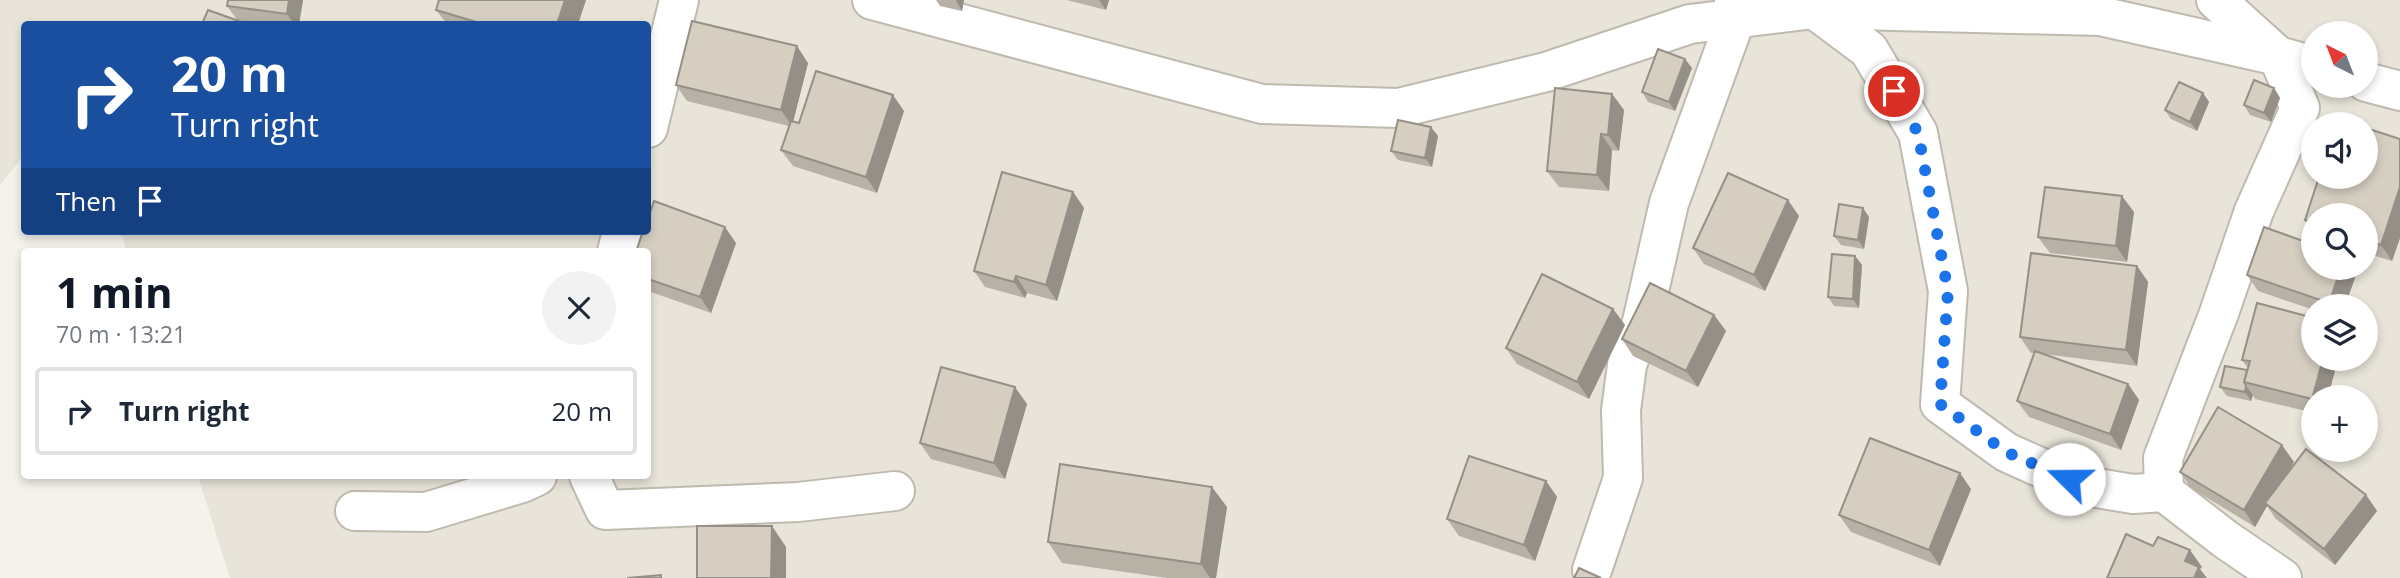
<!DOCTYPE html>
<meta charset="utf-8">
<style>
:root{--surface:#fff;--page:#f2f2f3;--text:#1f2937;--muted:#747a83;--line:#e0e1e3;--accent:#111827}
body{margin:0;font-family:"Open Sans",sans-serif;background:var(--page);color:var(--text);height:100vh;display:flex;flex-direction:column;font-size:26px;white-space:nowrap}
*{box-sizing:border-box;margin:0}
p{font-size:23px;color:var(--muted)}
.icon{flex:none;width:38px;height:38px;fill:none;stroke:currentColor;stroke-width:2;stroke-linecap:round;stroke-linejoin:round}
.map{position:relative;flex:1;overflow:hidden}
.sheet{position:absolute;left:21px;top:248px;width:630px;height:231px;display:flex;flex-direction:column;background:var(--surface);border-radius:7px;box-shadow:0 4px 10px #0003}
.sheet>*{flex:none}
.banner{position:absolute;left:21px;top:21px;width:630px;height:214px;border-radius:7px;box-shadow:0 4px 10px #0003;background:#1a4fa0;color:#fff;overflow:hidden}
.needle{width:46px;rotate:318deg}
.tools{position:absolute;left:2301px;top:21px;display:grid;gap:14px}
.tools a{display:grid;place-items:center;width:77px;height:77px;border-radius:50%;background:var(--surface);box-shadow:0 4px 10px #0003;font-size:35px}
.pin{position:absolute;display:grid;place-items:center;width:60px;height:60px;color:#fff;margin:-30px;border:4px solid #fff;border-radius:50%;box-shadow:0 2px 7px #0007}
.me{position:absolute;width:77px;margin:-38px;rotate:292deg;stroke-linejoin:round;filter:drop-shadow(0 0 5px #0008)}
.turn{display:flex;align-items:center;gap:24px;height:147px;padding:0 35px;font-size:32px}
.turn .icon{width:91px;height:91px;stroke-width:2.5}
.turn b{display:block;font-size:49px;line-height:60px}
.then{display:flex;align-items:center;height:66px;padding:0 35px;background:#0003;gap:14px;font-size:26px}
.round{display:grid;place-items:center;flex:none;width:74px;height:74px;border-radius:37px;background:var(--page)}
.headline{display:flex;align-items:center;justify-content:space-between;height:119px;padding:0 35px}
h1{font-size:42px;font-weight:700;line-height:52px;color:var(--accent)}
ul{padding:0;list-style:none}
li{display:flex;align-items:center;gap:21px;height:88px;margin:0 14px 10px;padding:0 21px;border:4px solid var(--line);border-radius:7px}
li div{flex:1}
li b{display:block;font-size:26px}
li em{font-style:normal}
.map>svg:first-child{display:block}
.residential{fill:#e8e4d9;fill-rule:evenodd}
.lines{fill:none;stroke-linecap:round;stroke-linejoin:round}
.minor-casing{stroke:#bfbaae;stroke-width:42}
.minor{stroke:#fff;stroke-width:38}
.wall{fill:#b7b1a6}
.shaded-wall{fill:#959087}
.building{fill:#d5cec1;stroke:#959087;stroke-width:2}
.route{stroke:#1a73e8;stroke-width:12;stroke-dasharray:0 21.6}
</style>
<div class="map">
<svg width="2400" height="578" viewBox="0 0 2400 578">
<rect width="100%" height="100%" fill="#f4f2eb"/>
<path class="residential" d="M0,0H2400V578H230L198,476H648V252H127L121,231H648V24H24V155L0,185ZM2314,33H2366V86H2314ZM2314,124H2366V177H2314ZM2314,215H2366V268H2314ZM2314,306H2366V359H2314ZM2314,397H2366V450H2314Z"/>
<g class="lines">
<defs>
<g id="minor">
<polyline points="872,0 1262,104 1399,108 1546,72 1690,24 1814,9 2100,16 2278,56 2314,66"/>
<polyline points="2216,0 2278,56 2300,108 2254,211 2219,313 2163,458 2164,492 2225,539 2282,578"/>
<polyline points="1814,9 1869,50 1918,133 1948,291 1940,404 2006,452 2046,470 2091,487 2133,494 2164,492"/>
<polyline points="2366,82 2400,91"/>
<polyline points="648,128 679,0"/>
<polyline points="617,252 622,231"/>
<polyline points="589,476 605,510 798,502 895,491"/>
<polyline points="355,511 426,512 522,483 537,476"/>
<polyline points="1592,570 1623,478 1621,410 1627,365 1642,322 1669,203 1736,18 1734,0"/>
</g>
</defs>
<use href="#minor" class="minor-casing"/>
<use href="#minor" class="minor"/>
</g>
<g class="wall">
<polygon points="228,0 303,0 299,24 255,24 242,23 238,21 227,6"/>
<polygon points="439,0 586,0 578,24 447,24 436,10"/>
<polygon points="936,0 964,0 962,11 940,6"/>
<polygon points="1067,0 1109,0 1106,10"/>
<polygon points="808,63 793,122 799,123 904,111 877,193 793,166 781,150 789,126 687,101 676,85"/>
<polygon points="1692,68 1675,111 1648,102 1642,92"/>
<polygon points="2274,88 2280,98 2271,122 2250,115 2244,105"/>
<polygon points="2203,93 2209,102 2197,131 2171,119 2165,110"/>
<polygon points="1612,94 1624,110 1619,151 1612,150 1609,191 1559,187 1547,171"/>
<polygon points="1438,136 1432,167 1398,160 1391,151"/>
<polygon points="2400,139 2400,238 2392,261 2366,253 2366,215 2314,215 2314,233 2305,220"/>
<polygon points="1073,192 1084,208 1057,301 1027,293 1025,298 985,287 974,271"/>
<polygon points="2134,212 2127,262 2050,253 2038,237"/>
<polygon points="1799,216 1765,291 1704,264 1693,248"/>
<polygon points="1869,217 1864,249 1841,245 1834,236"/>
<polygon points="736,243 711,313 648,291 648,252"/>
<polygon points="1855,256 1862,265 1859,308 1834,306 1828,297"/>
<polygon points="2137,266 2148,282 2137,366 2044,354 2128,384 2139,400 2121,450 2029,417 2017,401 2034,353 2031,353 2020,337"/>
<polygon points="2357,272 2345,306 2314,306 2314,310 2258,291 2247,275"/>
<polygon points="1613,309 1625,325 1589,399 1517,364 1506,348"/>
<polygon points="1714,315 1726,331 1698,387 1633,356 1622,339"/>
<polygon points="2338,359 2328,397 2314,397 2314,413 2255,399 2253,395 2251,401 2227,396 2220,387 2247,370 2248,368 2242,360"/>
<polygon points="1027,404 1005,479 931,459 920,443"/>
<polygon points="2294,462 2285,477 2366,495 2377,511 2335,565 2276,519 2267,506 2255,527 2191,488 2180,472"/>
<polygon points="1546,481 1557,497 1535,561 1459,536 1447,519"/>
<polygon points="1971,489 1940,566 1851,532 1839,515"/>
<polygon points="1227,507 1216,578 1167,578 1062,563 1048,542"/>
</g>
<g class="shaded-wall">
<polygon points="289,0 303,0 299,24 294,24 287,14"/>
<polygon points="565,0 586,0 578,24 557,24"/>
<polygon points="956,0 964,0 962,11 956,1"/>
<polygon points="1099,0 1109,0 1106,10"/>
<polygon points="797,46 808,63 792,126 781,110"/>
<polygon points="1685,59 1692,68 1675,111 1669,102"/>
<polygon points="2274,88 2280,98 2271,122 2264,113"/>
<polygon points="2203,93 2209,102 2197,131 2190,122"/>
<polygon points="1612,94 1624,110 1619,151 1608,135"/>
<polygon points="893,95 904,111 877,193 866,177"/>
<polygon points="1431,127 1438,136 1432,167 1425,158"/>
<polygon points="1601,134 1612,150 1609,191 1597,175"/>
<polygon points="2400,187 2400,238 2392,261 2381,245"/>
<polygon points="1073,192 1084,208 1057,301 1046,285"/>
<polygon points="2122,196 2134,212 2127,262 2116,246"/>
<polygon points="1788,200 1799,216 1765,291 1754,275"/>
<polygon points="1863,208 1869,217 1864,249 1858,240"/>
<polygon points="725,227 736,243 711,313 700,297"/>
<polygon points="1855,256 1862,265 1859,308 1853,299"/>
<polygon points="2137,266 2148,282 2137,366 2126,350"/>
<polygon points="2341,268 2354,268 2357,272 2345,306 2331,306 2329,303"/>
<polygon points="1016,276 1027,293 1025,298 1014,282"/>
<polygon points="1613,309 1625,325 1589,399 1577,382"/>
<polygon points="1714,315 1726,331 1698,387 1686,371"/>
<polygon points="2323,359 2338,359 2328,397 2314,397 2314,401 2312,399"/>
<polygon points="2128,384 2139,400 2121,450 2110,434"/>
<polygon points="2246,386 2253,395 2251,401 2245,392"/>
<polygon points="1015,387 1027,404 1005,479 994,463"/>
<polygon points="2282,445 2294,462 2268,505 2265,503 2267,506 2255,527 2244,510"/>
<polygon points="1960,473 1971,489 1940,566 1929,550"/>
<polygon points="1546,481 1557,497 1535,561 1524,545"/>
<polygon points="1212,487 1227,507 1216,578 1210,578 1201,564"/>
<polygon points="2366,495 2377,511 2335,565 2324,549"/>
<polygon points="772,526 786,547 786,578 771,578"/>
<polygon points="2190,550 2202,567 2200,569 2207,578 2194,578 2185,561"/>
</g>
<g class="building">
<polygon points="228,0 289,0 287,14 227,6"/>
<polygon points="439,0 565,0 557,24 483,24 436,10"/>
<polygon points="208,10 247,24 202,24"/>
<polygon points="692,21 797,46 781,110 676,85"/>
<polygon points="1658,49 1685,59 1669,102 1642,92"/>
<polygon points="816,71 893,95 866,177 781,150 791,121 799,123"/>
<polygon points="2254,80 2274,88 2264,113 2244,105"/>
<polygon points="2179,82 2203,93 2190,122 2165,110"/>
<polygon points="1555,88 1612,94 1608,135 1601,134 1597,175 1547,171"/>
<polygon points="2339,119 2355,124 2337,124"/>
<polygon points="1398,120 1431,127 1425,158 1391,151"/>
<polygon points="2366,128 2400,139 2400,187 2381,245 2366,240 2366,215 2314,215 2314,223 2305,220 2319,177 2366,177"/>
<polygon points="1002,172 1073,192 1046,285 1016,276 1014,282 974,271"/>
<polygon points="1728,173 1788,200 1754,275 1693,248"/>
<polygon points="2045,187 2122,196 2116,246 2038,237"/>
<polygon points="654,201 725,227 700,297 648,279 648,252 636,252 643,231 648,231 648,219"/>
<polygon points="1839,204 1863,208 1858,240 1834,236"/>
<polygon points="2264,227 2314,245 2314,268 2341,268 2329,303 2247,275"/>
<polygon points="2031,253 2137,266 2126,350 2020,337"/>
<polygon points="1832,254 1855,256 1853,299 1828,297"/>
<polygon points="1542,274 1613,309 1577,382 1506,348"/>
<polygon points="1650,283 1714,315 1686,371 1622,339"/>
<polygon points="2257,303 2314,318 2314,359 2323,359 2312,399 2244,382 2250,361 2242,360"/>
<polygon points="2035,351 2128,384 2110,434 2017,401"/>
<polygon points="2225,366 2247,370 2244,382 2246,386 2245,392 2220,387"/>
<polygon points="941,367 1015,387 994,463 920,443"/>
<polygon points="2218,407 2282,445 2244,510 2180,472"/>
<polygon points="1870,438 1960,473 1929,550 1839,515"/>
<polygon points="2306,449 2366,495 2324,549 2265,503"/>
<polygon points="1469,456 1546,481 1524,545 1447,519"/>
<polygon points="1060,464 1212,487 1201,564 1048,542"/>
<polygon points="697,526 772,526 771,578 697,578"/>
<polygon points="2126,534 2153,546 2158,537 2190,550 2185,561 2199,567 2194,578 2107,578"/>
<polygon points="1579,568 1601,578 1574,578"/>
<polygon points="661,575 661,578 627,578"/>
</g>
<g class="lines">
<polyline class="route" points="1894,91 1918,133 1948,291 1940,404 2006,452 2069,479"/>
</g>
</svg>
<div class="tools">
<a><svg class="needle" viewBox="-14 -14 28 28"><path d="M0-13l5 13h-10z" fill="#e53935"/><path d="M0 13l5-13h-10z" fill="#747a83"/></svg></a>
<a><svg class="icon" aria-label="sound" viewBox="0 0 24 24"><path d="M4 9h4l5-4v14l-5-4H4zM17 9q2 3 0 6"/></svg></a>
<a><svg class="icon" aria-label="search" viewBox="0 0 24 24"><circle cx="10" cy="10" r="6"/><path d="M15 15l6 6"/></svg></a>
<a><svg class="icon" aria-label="layers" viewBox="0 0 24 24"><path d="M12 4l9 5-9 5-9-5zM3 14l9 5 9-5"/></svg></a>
<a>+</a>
</div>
<div class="pin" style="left:1894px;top:91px;background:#d93025"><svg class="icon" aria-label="arrive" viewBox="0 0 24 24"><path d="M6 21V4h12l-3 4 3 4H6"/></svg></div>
<svg class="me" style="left:2069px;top:479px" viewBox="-20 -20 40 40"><circle r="19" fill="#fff"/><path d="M0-13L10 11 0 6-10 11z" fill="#1a73e8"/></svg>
<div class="banner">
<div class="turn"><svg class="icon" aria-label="right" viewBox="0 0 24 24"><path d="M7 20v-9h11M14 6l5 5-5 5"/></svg><div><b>20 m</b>Turn right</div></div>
<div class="then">Then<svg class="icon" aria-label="arrive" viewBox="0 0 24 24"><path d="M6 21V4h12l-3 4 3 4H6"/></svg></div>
</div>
<section class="sheet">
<div class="headline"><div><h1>1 min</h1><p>70 m · 13:21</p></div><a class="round"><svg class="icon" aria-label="close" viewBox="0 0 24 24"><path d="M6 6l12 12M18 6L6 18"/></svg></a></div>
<ul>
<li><svg class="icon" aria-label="right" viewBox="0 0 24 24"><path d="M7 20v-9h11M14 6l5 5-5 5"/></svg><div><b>Turn right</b></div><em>20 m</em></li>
</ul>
</section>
</div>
